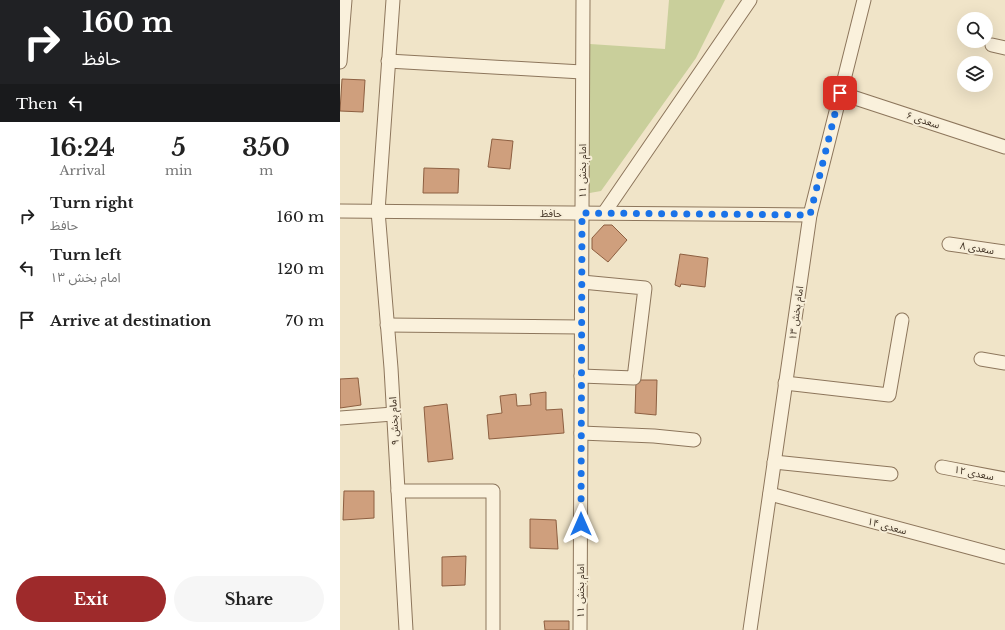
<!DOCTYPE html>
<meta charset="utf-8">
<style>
:root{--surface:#fff;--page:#f6f6f6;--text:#222;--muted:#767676;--accent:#9e2a2b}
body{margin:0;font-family:"Libre Baskerville","Noto Sans Arabic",serif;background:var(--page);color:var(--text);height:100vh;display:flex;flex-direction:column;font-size:15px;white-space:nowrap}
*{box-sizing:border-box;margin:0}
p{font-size:13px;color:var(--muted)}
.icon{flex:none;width:22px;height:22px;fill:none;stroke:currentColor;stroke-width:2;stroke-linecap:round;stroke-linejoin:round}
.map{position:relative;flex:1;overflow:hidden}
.drawer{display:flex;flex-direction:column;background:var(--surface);width:340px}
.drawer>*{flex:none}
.guide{background:#202124;color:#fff;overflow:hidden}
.controls{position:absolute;left:617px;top:12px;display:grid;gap:8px}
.controls a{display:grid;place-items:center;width:36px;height:36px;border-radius:50%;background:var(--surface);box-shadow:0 4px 16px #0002;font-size:20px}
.pin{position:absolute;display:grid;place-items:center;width:34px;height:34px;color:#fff;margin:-17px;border-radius:8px;box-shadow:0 2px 6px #0006}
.me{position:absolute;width:44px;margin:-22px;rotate:0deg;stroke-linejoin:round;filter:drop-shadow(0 0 3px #0008)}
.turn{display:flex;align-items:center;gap:14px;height:84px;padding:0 16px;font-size:18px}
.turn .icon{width:52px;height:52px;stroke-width:2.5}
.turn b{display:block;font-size:28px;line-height:34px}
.then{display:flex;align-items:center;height:38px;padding:0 16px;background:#0003;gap:8px;font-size:15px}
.eta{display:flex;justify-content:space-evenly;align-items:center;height:68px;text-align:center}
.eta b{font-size:24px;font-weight:700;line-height:28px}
.action{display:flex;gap:8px;margin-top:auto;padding:8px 16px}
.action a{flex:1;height:46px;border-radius:24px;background:var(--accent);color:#fff;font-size:16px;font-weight:700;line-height:46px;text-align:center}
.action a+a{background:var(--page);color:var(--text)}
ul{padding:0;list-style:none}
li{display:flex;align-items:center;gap:12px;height:52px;padding:0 16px}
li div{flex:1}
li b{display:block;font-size:15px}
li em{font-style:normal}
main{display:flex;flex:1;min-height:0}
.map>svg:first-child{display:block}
.green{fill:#c9cf9b}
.building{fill:#cf9f7d;stroke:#8d5f41}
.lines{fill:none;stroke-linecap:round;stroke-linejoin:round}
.minor-casing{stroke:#8d765c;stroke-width:15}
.minor{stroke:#faf1dc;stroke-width:13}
.route{stroke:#1a73e8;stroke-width:7;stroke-dasharray:0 12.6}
.labels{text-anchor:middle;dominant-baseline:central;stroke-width:4;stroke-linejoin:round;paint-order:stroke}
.street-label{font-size:10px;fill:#3d2e20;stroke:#f7eed8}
</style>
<main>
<section class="drawer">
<div class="guide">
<div class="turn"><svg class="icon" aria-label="right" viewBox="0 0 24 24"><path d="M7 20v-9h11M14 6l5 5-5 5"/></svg><div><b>160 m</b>حافظ</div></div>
<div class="then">Then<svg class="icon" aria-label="left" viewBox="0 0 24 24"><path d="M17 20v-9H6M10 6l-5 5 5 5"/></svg></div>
</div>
<div class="eta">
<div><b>16:24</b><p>Arrival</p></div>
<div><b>5</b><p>min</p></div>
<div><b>350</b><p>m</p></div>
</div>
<ul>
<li><svg class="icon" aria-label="right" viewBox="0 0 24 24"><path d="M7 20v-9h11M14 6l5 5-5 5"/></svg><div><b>Turn right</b><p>حافظ</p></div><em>160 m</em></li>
<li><svg class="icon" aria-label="left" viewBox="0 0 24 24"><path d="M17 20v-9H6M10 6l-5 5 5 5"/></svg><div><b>Turn left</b><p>امام بخش ۱۳</p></div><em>120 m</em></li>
<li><svg class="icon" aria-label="arrive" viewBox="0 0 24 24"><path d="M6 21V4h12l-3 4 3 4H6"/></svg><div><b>Arrive at destination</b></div><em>70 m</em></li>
</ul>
<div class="action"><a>Exit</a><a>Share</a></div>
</section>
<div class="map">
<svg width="665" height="630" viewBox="0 0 665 630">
<rect width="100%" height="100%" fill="#f0e4c8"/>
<polygon class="green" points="329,0 385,0 356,58 261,191 244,194 250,44 325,49"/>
<g class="building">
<polygon points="2,79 25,80 23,112 0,111"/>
<polygon points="152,139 173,141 170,169 148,167"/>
<polygon points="84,168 119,169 118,193 83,193"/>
<polygon points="264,225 272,225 287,240 268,262 252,249 252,238"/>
<polygon points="340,254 368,258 365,287 341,284 340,287 335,285"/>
<polygon points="18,378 21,405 0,408 0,379"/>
<polygon points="296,380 317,380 316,415 295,413"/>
<polygon points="206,392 206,410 222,409 224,433 149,439 147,415 162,413 160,396 176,394 177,406 191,405 190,394"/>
<polygon points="107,404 113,459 88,462 84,407"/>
<polygon points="4,491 34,491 34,518 3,520"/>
<polygon points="190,519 216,520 218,549 190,548"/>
<polygon points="126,556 125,585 102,586 102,557"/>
<polygon points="204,621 229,621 229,630 205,630"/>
</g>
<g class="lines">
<defs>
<g id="minor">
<polyline points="53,0 38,211 51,368 66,630"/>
<polyline points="652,45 665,48"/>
<polyline points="48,61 242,72"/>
<polyline points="0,62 5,0"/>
<polyline points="500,93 665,147"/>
<polyline points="0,211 470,215"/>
<polyline points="264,213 410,0"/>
<polyline points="609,244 665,252"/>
<polyline points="47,325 241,327"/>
<polyline points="641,359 665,363"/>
<polyline points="241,376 294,378 305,288 242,282"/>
<polyline points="445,383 549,395 562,320"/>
<polyline points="0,418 53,414"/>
<polyline points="241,433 314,436 354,440"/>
<polyline points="434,462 551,474"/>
<polyline points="602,467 665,479"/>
<polyline points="58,491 153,491 153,630"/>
<polyline points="430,494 665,557"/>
<polyline points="240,630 243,0"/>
<polyline points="410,630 470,215 524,0"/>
</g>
</defs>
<use href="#minor" class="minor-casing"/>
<use href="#minor" class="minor"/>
</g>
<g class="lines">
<polyline class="route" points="241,524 242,213 470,215 500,93"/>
</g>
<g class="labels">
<g class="street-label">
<text transform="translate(583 120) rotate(18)">سعدی ۶</text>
<text transform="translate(242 171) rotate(-90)">امام بخش ۱۱</text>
<text x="211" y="213">حافظ</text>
<text transform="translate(637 248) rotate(9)">سعدی ۸</text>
<text transform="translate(456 313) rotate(-82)">امام بخش ۱۳</text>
<text transform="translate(54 421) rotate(-93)">امام بخش ۹</text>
<text transform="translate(634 473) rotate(11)">سعدی ۱۲</text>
<text transform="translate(547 526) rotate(15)">سعدی ۱۴</text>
<text transform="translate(240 591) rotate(-90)">امام بخش ۱۱</text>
</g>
</g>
</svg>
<div class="controls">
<a><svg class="icon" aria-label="search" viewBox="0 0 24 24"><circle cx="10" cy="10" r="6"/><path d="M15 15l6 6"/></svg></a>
<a><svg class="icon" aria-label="layers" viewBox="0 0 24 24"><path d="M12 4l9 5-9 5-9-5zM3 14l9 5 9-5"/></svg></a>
</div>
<div class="pin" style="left:500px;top:93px;background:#d93025"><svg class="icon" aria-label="arrive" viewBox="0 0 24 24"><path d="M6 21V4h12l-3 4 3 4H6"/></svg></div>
<svg class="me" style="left:241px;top:524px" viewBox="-20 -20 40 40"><path d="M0-17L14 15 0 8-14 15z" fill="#1a73e8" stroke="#fff" stroke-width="4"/></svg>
</div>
</main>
